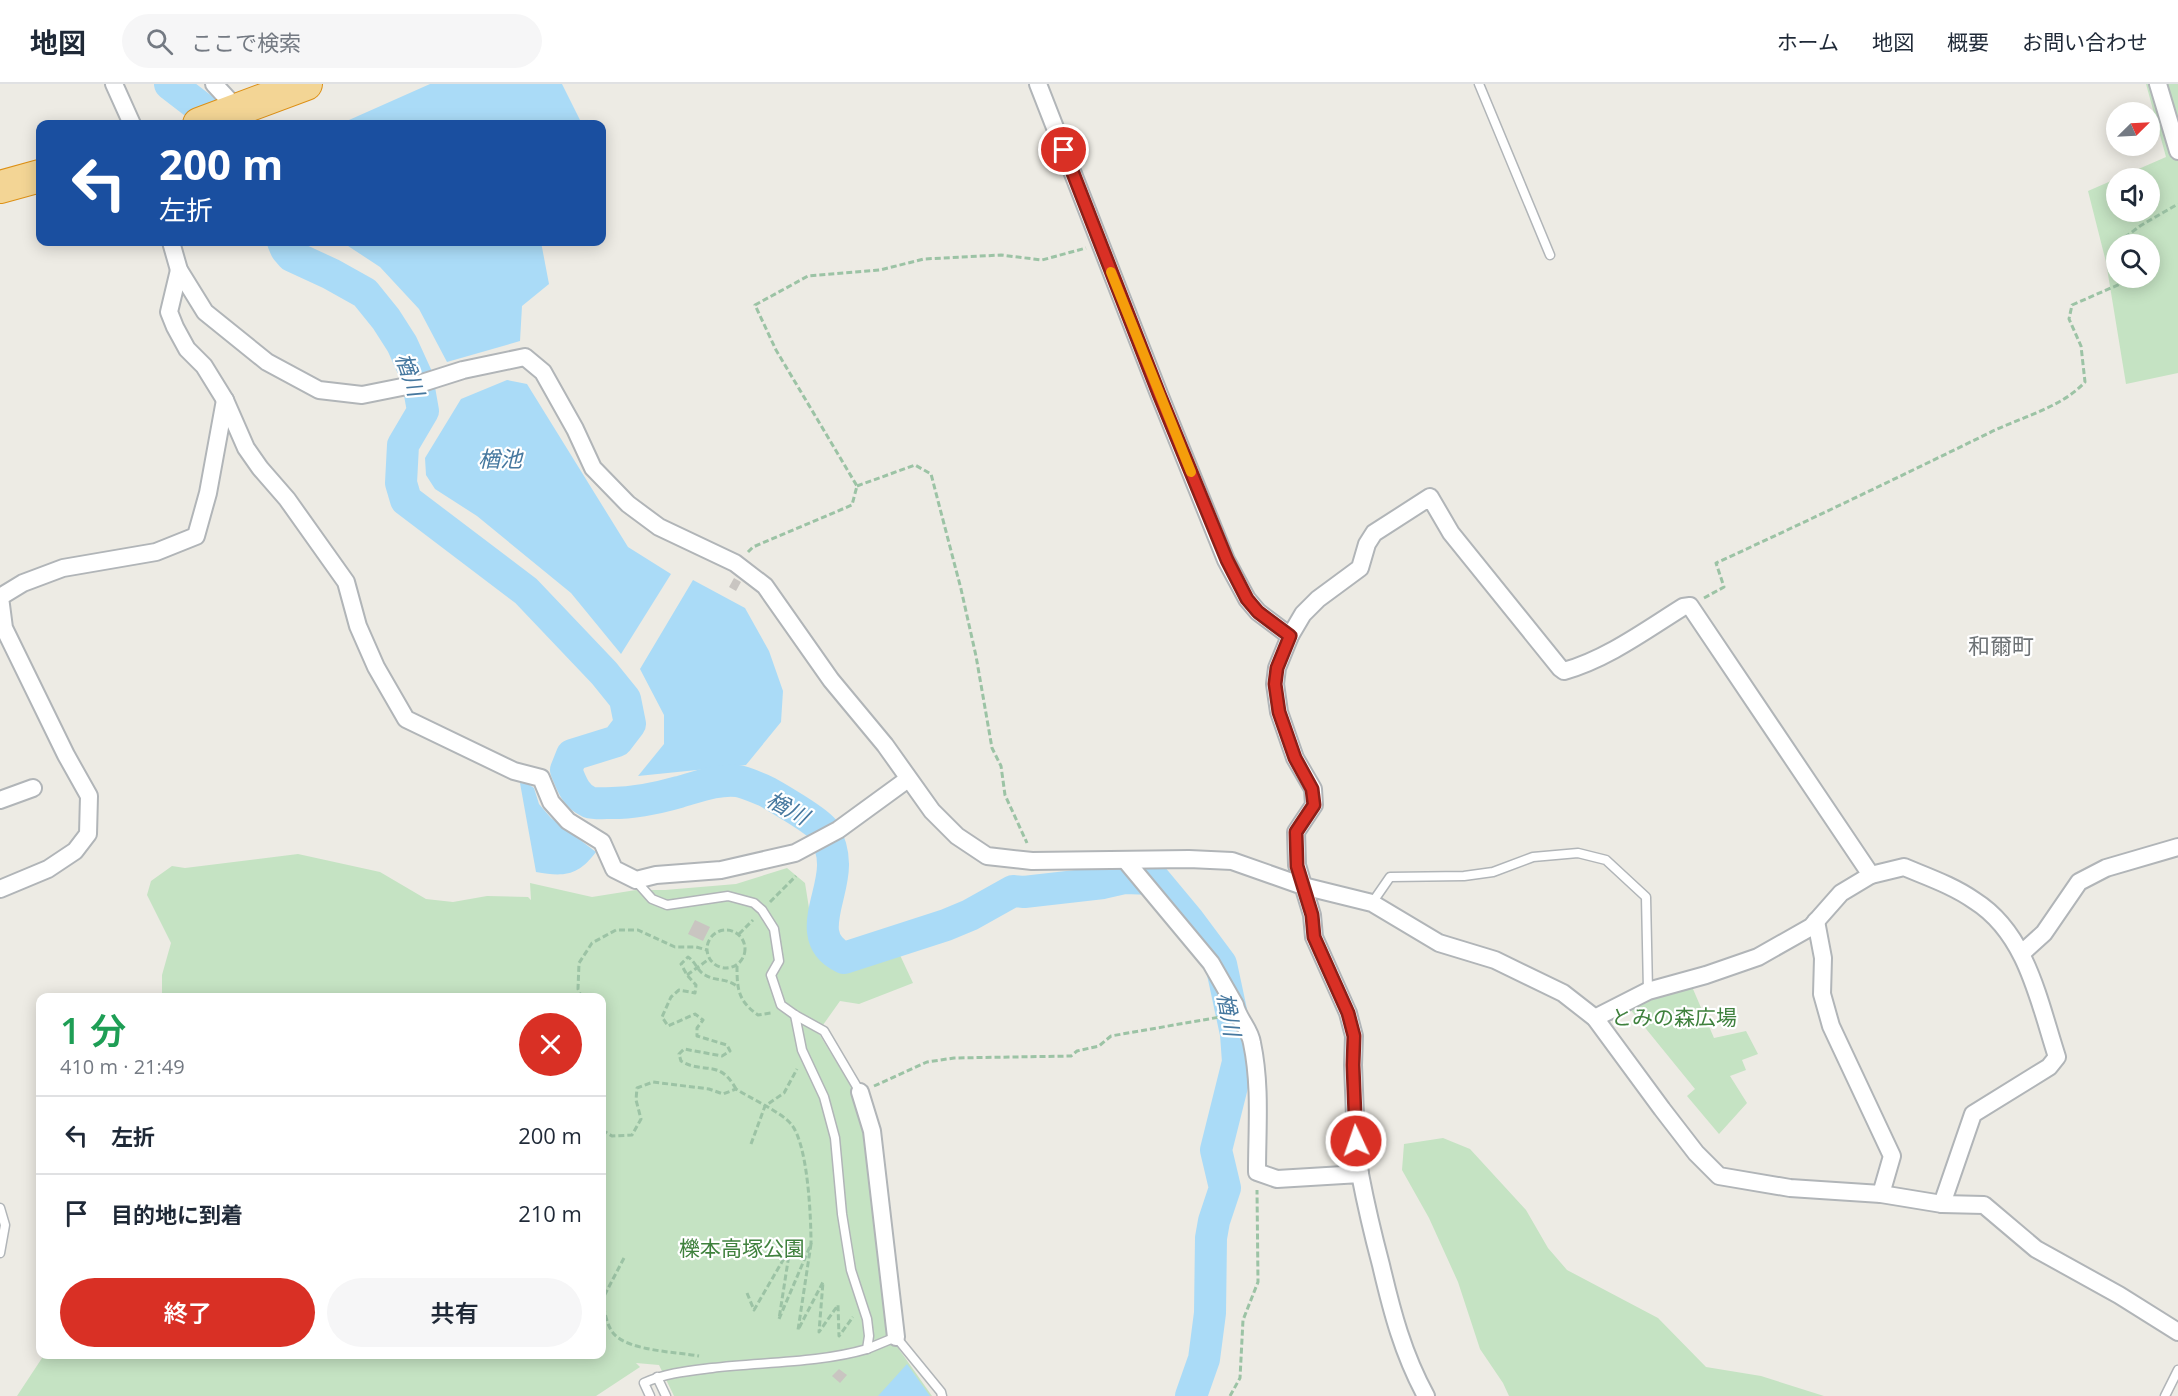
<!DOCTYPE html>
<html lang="ja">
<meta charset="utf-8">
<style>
:root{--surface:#fff;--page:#f6f6f7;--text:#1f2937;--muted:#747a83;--line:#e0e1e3;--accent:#d93025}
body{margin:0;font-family:"Open Sans","Noto Sans JP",sans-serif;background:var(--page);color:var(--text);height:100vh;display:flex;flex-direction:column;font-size:22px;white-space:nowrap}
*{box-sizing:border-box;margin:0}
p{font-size:20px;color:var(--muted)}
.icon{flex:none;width:33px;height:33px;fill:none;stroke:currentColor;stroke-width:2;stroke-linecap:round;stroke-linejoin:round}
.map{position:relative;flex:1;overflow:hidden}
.details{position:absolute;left:36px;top:909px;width:570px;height:366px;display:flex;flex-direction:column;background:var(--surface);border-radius:12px;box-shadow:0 3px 15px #0003}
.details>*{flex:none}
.hud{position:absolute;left:36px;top:36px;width:570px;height:126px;border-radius:12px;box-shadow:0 3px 15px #0003;background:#1a4fa0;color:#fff;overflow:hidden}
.needle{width:39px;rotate:66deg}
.buttons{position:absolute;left:2106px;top:18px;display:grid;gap:12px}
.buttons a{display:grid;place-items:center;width:54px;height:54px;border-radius:50%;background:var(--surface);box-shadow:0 3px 15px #0003;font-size:30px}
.pin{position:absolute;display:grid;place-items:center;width:51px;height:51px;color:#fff;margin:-26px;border:3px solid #fff;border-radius:50%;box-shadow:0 2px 6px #0007}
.me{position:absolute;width:66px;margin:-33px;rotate:357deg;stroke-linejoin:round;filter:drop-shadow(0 0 4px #0008)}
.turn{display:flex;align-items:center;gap:21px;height:126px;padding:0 24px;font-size:27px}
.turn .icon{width:78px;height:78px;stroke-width:2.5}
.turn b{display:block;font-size:42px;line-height:51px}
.round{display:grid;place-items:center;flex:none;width:63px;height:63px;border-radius:32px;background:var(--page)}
.headline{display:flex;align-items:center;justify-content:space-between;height:102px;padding:0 24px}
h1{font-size:36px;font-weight:600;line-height:45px;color:#1e9e55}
.cta{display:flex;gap:12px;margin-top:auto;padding:12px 24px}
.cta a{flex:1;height:69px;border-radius:36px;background:var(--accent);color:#fff;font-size:24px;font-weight:600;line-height:69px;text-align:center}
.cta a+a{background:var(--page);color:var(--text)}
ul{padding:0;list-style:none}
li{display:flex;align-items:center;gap:18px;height:78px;padding:0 24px;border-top:2px solid var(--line)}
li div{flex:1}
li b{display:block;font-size:22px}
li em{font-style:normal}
header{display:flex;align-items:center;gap:36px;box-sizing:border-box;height:84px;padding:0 30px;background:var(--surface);border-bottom:2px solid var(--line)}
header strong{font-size:28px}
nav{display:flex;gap:33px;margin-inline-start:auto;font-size:21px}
.search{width:420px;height:54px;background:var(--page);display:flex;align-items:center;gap:15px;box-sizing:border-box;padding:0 21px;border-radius:33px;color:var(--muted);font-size:22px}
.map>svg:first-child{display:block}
.green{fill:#c5e3c3;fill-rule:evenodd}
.water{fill:#aadbf7}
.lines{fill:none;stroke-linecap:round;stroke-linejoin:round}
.river{stroke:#aadbf7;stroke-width:32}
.building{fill:#c9c5c1}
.lane-casing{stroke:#b1b5b8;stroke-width:11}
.street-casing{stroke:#b1b5b8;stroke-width:20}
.highway-casing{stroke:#dd9015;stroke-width:34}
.path{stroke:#9cc3a5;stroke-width:3;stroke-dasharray:6 3;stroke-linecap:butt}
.lane{stroke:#fff;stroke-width:8}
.street{stroke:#fff;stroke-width:16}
.highway{stroke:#f3d595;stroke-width:32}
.route-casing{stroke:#8d1f18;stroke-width:15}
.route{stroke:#d93025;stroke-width:10}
.slow{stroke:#f59e0b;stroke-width:10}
.labels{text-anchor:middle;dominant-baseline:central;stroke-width:4.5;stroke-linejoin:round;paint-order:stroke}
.park-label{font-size:21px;fill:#3f813d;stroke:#fff}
.water-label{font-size:22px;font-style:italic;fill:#46789f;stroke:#fff}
.neighbourhood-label{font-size:22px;fill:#6d7275;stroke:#fff}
</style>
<header>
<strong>地図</strong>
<div class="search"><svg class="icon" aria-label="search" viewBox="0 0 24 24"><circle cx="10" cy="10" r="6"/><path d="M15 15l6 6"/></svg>ここで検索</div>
<nav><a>ホーム</a><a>地図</a><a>概要</a><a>お問い合わせ</a></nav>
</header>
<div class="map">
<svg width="2178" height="1312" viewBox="0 0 2178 1312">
<rect width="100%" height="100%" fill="#edebe4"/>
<g class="green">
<path d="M2146,0H2178V289L2126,300L2106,178L2088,107L2166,73ZM2116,94H2150V128H2116ZM2116,160H2150V194H2116Z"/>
<polygon points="298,770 380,788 426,815 453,818 487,812 528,813 531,816 530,799 592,813 636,806 665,806 736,800 787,784 805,799 815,862 851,886 899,869 913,899 859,920 840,917 818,948 857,1012 870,1062 889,1230 896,1261 932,1312 674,1312 659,1281 636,1279 640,1283 596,1312 17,1312 44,1271 602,1270 602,914 162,913 162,891 171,859 147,811 151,797 172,782 185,784"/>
<polygon points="1690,898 1714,954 1746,947 1758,970 1742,976 1746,986 1730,992 1747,1019 1719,1050 1687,1012 1695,1005 1625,919"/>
<polygon points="1443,1054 1470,1065 1526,1126 1548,1164 1567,1186 1658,1234 1706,1283 1761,1292 1824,1312 1509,1312 1503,1299 1480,1265 1458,1198 1429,1134 1402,1086 1404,1060"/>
</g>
<g class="water">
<polygon points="430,0 562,0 582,40 340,40"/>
<polygon points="342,158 541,158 549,200 522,222 520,257 447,278 419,225 380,183"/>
<polygon points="507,296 527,300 628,463 671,490 621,570 571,509 477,432 435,405 426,391 425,374 461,315"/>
<polygon points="693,496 745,524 769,567 783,607 781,638 746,681 638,692 664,660 664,631 640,585"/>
<path d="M520,699L528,700L534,704L539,720L551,734L596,768C578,792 564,793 536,788Z"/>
<polygon points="907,1280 930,1312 878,1312"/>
</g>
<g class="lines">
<g class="river">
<polyline points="170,0 222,40"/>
<path d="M283,158L286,165L292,172L331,190L365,209L386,235L402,260L417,293L423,327L403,361L401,399L406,416L526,507L604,589L625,615L630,640L617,657L572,671L566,686C571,698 575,712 589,718C595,720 605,719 612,719C633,719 658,714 679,708C697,703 718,695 737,697C745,698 755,703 763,706C772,710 820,739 823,745C829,756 833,768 833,780C834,813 803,855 844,874L946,841L970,831L1013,807L1024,808L1103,799L1125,794L1154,795L1189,837L1221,880L1236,950L1238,978L1216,1066L1225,1104L1214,1137L1211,1154L1210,1229L1204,1275L1191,1312"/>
</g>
</g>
<g class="building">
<polygon points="734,494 741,498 736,507 729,503"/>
<polygon points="695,836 710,843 703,857 688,850"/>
<polygon points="839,1285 847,1291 840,1299 832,1292"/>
</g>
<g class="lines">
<defs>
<g id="lane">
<polyline points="1479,0 1550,171"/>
<polyline points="636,797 652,815 667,821 728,812 754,819 762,826 774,845 779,877 771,891 781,921 795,931 824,947 860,1008"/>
<polyline points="1372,819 1390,793 1464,792 1493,788 1533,773 1578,769 1606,776 1646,813 1648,907"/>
<polyline points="795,931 802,966 824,1013 835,1054 842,1130 851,1186 867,1235 869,1252 867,1265 896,1253 941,1308 942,1312"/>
<polyline points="0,1124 5,1141 0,1169"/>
<polyline points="657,1293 666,1312"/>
<path d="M650,1312L644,1299C666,1289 688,1287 712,1284C762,1278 819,1279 867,1265"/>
<polyline points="2165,1312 2178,1286"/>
</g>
<g id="street">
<polyline points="114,0 132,40"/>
<polyline points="214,0 239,27"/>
<polyline points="1038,0 1159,310 1226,476 1247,515 1258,528 1290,552"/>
<polyline points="2158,0 2178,67"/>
<polyline points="171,158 179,186 205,228 267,278 319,306 362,311 422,299 463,286 525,273 543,288 575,345 593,384 628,420 659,443 735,479 765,502 831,596 885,661 932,727 957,752 987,772 1032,777 1189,775 1232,777 1303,802 1372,819 1439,859 1495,876 1563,909 1595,934 1662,1025 1696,1069 1719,1092 1790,1104 1881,1110 1942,1120 1984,1121 2036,1165 2119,1211 2178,1248"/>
<polyline points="179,186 169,228 175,243 187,265 204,282 225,316 246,364 260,384 287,415 346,498 358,542 376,583 406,635 514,687 541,694 551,718 568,737 602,758 614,785 636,796 656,791 721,786 795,769 838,746 908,695"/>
<polyline points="0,716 33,704"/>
<path d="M1126,777L1211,879L1235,921C1238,935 1250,945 1252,959C1261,1002 1257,1044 1257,1088L1277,1095L1360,1090C1366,1121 1373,1151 1381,1181C1392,1228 1403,1270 1426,1312"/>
<polyline points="0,805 48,785 75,767 88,750 89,712 66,671 4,544 0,513 23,499 63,484 156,468 196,452 208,409 225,316"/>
<polyline points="1816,837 1823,874 1822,910 1831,942 1892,1072 1881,1110"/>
<polyline points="2022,869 2044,849 2079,798 2106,784 2178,763"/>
<path d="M1595,934L1648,907L1706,891L1758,873L1811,843L1841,809L1871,791L1904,783C1928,793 1954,802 1975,817C2027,850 2039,918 2057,973L2049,983L1973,1030L1942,1120"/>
<polyline points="860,1008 872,1047 896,1253"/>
<path d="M1360,1090L1356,1057L1353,981L1354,952L1348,929L1314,853L1312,831L1297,781L1296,748L1314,721L1313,705L1295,674L1279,628L1275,600L1277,584L1290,552L1303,530L1318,515L1360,484L1367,460L1374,449L1430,413L1451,449L1560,584L1564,587C1607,575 1646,546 1683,523L1690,522L1871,791"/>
</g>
<g id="highway">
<polyline points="199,40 306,0"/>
<polyline points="0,103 40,92"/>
</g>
</defs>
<use href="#lane" class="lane-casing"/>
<use href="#street" class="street-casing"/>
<use href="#highway" class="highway-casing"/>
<g class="path">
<polyline points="2121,160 2120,157 2140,142 2178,120"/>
<polyline points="857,402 915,381 931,390 961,505 976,572 992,664 1001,682 1005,711 1027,759"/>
<polyline points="748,468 753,463 852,421 857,402 776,266 755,221 808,192 880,186 924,175 1001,171 1042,176 1086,164"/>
<path d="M1704,514L1724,503L1716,479C1808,437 1899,393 1989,349C2021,333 2061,324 2085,298L2081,262L2069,235L2072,221L2127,197L2126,194"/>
<polyline points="770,818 796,792"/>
<circle cx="726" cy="865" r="19"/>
<polyline points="739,850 753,836"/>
<path d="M737,882C737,905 738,917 758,931L771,929"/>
<polyline points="687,891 709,875"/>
<polyline points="582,914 578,905 579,879 592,859 616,846 638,846 675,863 696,863 707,866"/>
<polyline points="874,1002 927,978 954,974 1071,972 1077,967 1099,962 1111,952 1220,933"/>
<path d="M736,1005C719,974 704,991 681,977L679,970L684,965L722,972L730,967L727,961L697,952V944L703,936L695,930L668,942L662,933L671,913L679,906L695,909L696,901L687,891L681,880L688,873C696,878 697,887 705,891C717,898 723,893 737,902"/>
<path d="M602,1046L612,1052L632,1051L641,1035L636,1016L637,1004L653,998L709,1005L723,1010L736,1005C750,1014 781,1028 791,1040C808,1060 811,1133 811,1160"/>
<polyline points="751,1060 765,1022 784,1009 797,985"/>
<path d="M624,1174L602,1216C605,1227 606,1241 614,1250C629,1267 677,1268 699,1272"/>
<polyline points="747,1209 754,1226 790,1164 779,1235 811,1160 798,1246 823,1198 819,1248 838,1221 839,1252 853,1233"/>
<polyline points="1230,1312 1240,1294 1243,1236 1258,1198 1257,1106"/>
</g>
<use href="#lane" class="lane"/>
<use href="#street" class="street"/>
<use href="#highway" class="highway"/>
</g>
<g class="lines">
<defs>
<polyline id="route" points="1064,66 1159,310 1227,476 1247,515 1258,528 1290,552 1277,584 1275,600 1279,628 1295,674 1312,705 1314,721 1296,748 1297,782 1312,831 1314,853 1348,929 1354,952 1353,981 1356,1057"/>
</defs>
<use href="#route" class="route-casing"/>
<use href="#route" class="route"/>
<polyline class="slow" points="1111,188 1191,388"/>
</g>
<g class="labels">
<g class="park-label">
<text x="1674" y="933">とみの森広場</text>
<text x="742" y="1164">櫟本高塚公園</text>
</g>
<g class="water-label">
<text transform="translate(411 290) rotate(71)">楢川</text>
<text x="500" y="374">楢池</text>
<text transform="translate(788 723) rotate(29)">楢川</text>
<text transform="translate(1230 930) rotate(80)">楢川</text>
</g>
<g class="neighbourhood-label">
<text x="2001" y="561">和爾町</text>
</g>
</g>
</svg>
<div class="buttons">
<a><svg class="needle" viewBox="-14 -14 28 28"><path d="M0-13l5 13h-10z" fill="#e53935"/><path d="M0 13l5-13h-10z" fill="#747a83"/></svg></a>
<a><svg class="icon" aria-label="sound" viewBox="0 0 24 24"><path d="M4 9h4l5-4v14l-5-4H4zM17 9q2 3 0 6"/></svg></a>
<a><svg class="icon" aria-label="search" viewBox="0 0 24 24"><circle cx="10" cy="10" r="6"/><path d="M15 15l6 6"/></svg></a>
</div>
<div class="pin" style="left:1064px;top:66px;background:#d93025"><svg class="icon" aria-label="arrive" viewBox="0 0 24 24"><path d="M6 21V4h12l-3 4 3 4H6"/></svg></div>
<svg class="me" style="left:1356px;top:1057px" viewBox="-20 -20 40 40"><circle r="17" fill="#d93025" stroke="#fff" stroke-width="3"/><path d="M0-11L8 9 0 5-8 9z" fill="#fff"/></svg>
<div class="hud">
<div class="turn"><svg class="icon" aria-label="left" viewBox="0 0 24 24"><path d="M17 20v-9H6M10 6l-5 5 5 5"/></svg><div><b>200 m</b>左折</div></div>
</div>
<section class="details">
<div class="headline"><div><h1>1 分</h1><p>410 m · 21:49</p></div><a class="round" style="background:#d93025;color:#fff"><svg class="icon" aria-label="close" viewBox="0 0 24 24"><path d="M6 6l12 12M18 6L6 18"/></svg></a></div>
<ul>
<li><svg class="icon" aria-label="left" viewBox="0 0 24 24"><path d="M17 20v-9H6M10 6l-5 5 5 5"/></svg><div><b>左折</b></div><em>200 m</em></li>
<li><svg class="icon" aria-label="arrive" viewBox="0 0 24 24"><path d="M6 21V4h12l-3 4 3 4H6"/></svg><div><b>目的地に到着</b></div><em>210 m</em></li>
</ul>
<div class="cta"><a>終了</a><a>共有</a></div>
</section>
</div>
